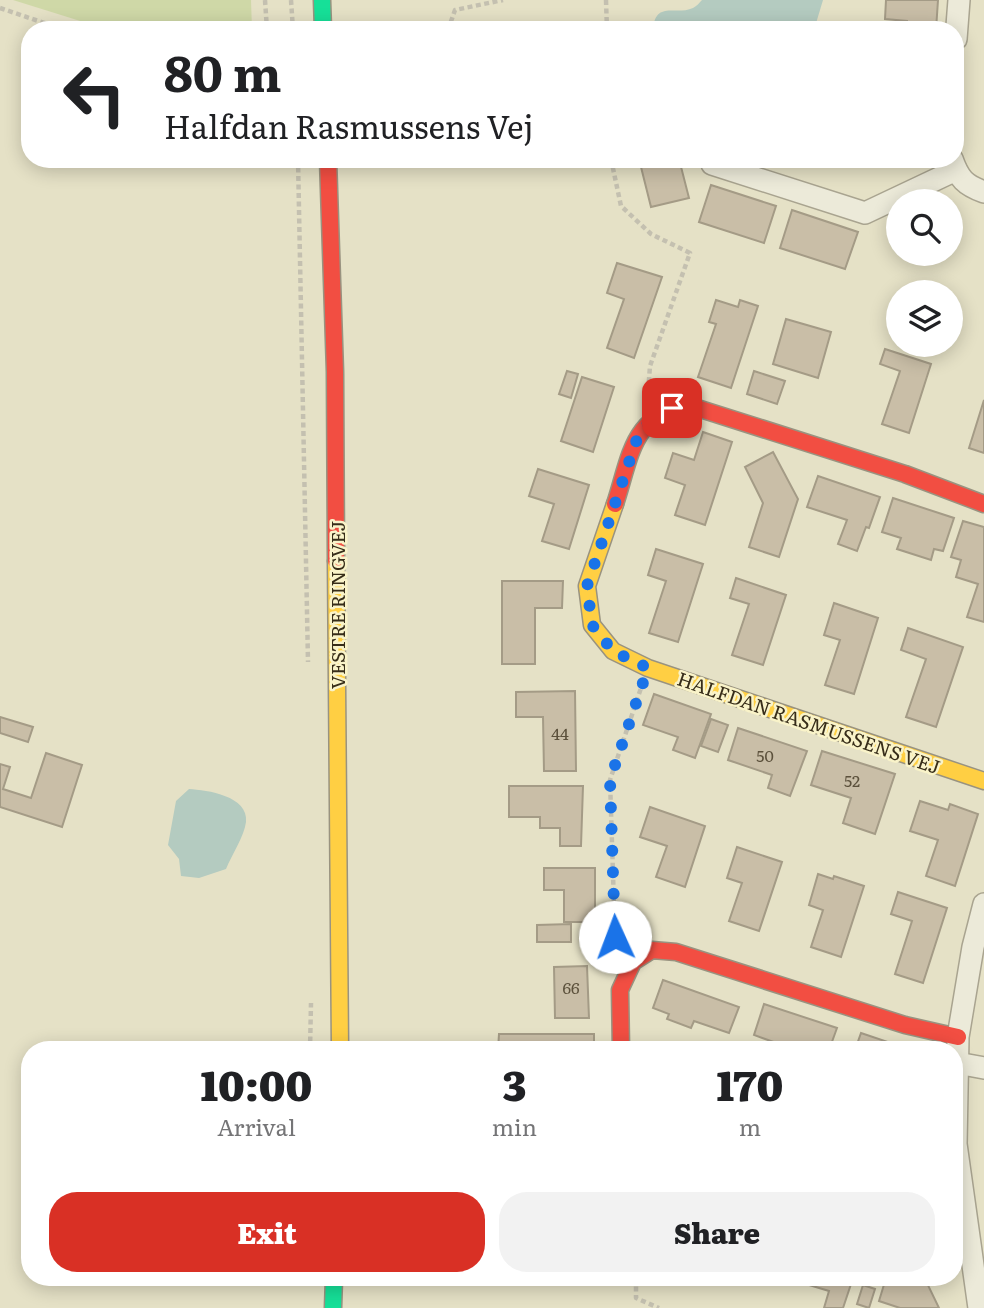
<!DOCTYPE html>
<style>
:root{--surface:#fff;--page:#f2f2f2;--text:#202124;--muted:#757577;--accent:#d93025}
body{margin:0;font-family:Literata,serif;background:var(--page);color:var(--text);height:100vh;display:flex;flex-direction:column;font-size:26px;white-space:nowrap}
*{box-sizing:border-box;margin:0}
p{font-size:23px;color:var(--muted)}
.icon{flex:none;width:38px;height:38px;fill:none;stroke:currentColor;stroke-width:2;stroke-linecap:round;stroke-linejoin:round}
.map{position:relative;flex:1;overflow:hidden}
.panel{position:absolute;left:21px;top:1041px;width:942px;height:245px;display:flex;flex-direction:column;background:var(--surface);border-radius:28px;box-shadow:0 4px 18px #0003}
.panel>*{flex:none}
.top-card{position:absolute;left:21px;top:21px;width:943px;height:147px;border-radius:28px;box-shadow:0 4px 18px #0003;background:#fff;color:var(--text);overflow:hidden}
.buttons{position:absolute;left:886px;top:189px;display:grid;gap:14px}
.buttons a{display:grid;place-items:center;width:77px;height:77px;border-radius:50%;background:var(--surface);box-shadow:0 4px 18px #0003;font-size:35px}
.pin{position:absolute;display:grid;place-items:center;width:60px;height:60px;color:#fff;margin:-30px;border-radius:14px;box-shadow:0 4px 10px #0006}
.me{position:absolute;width:77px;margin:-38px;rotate:358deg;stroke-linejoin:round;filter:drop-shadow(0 0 5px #0008)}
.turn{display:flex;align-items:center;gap:24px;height:147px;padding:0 28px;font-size:32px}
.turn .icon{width:91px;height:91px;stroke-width:2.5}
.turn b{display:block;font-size:49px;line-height:60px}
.eta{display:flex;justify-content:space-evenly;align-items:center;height:119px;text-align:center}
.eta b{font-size:42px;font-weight:800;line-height:49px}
.cta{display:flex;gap:14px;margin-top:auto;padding:14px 28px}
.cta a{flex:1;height:80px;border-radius:28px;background:var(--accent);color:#fff;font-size:28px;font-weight:800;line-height:80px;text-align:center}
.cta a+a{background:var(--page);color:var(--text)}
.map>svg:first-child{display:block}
.green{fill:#cfd8a7}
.water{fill:#b4cbc0}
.building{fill:#c9bea7;stroke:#a49b86;stroke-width:2}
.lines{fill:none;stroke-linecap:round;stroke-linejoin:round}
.street-casing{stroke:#a9a490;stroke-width:24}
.fast-casing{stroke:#999380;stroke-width:19}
.slow-casing{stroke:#999380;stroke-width:19}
.jam-casing{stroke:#999380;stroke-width:19}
.path{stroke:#c4c0b0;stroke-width:4.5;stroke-dasharray:5 3.5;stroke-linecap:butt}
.street{stroke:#ecead9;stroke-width:21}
.fast{stroke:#16e098;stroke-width:16}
.slow{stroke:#ffcf43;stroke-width:16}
.jam{stroke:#f24e42;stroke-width:16}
.route{stroke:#1a73e8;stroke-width:12;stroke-dasharray:0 21.6}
.labels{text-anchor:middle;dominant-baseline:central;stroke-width:5;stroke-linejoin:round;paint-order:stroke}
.number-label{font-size:16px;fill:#5c513c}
.street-label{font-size:19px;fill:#372d19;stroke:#f9f3c9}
</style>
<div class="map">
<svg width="984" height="1308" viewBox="0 0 984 1308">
<rect width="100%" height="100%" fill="#e5e1c6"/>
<polygon class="green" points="13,0 251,0 252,30 109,30"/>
<g class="water">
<path d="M702,0H823L814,30H653C655,0 676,16 693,8C697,6 699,3 702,0Z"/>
<path d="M189,789C207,790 249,796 246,822C244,837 232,854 226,869L199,878L181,876L179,859L168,845L176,801Z"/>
</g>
<g class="building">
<polygon points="886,0 938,0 936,30 907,30 907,21 885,19"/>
<polygon points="639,159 679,159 689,198 651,207"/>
<polygon points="711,185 776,206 764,243 699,222"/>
<polygon points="792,210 858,232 845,269 780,248"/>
<polygon points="617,263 662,277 634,358 607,348 624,299 607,293"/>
<polygon points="716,300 738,307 740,300 758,306 731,388 698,377 716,324 709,322"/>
<polygon points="786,319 831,332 818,378 773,364"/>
<polygon points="885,349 931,364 909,433 882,424 900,371 880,364"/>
<polygon points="567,371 578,374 571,398 559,394"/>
<polygon points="754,371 785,381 777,404 747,394"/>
<polygon points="582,377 614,387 593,452 561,441"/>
<polygon points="984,400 984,453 969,448"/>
<polygon points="703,432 732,442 705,525 675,515 685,485 665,478 673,453 694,460"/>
<polygon points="773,452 798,499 779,557 749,547 763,503 745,467"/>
<polygon points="538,469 589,485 569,549 542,541 554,504 529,496"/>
<polygon points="818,476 880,497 869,528 866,527 857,551 838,544 847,520 807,507"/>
<polygon points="893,498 954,518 943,551 934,549 931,560 897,549 901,538 882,532"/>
<polygon points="963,521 984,527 984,622 967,617 978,584 956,577 961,560 951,557"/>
<polygon points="656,549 703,564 678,642 649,633 666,581 648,575"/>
<polygon points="736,578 786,595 763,665 732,655 749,604 730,598"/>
<polygon points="502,581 563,581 562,608 535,608 535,664 502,664"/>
<polygon points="834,603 878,618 854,694 825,685 840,640 824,635"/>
<polygon points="908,628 963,647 936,727 906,717 926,659 901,650"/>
<polygon points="575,691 576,771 544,771 543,717 516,717 516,692"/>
<polygon points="654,694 711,714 695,758 673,750 678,737 643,725"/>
<polygon points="0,717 33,727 28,742 0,733"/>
<polygon points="711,719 728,725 718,752 701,746"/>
<polygon points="738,728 807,751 790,796 768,788 772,775 728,760"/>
<polygon points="822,751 895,774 875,834 843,823 851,798 811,785"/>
<polygon points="46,753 82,765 62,827 0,807 0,764 10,767 3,789 31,798"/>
<polygon points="509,786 583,786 581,846 560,846 560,828 540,828 540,817 509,817"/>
<polygon points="920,801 948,810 950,804 978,814 955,886 926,876 938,840 910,831"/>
<polygon points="650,807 705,826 685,887 656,877 667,846 640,837"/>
<polygon points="737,847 782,862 759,931 729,921 742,883 727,878"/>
<polygon points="544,868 595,868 595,922 564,922 564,890 544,890"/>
<polygon points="818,874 833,879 834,876 864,886 841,957 811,947 823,910 809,905"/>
<polygon points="898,892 947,908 923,983 895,974 912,921 891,914"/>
<polygon points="571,924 571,942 537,942 537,925"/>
<polygon points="587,966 589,1018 555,1018 554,967"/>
<polygon points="663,980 739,1007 729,1033 694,1021 691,1028 667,1019 669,1014 653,1008"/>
<polygon points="764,1004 837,1028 829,1050 796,1050 754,1035"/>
<polygon points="861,1033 888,1042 885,1050 855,1050"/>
<polygon points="499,1034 594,1034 594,1050 498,1050"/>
<polygon points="711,1278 730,1278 728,1283"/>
<polygon points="786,1278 853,1278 843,1308 824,1308 829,1291"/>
<polygon points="886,1278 907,1278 927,1283 939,1308 900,1308 879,1301"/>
<polygon points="863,1285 875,1289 869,1308 857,1304"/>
</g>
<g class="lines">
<defs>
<g id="street">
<polyline points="956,39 959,0"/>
<path d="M952,159C959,179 965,185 984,192"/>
<polyline points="712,164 865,213 956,170"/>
<polyline points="957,1063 984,1068"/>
<polyline points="979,1308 956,1144 958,1037 973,947 984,904"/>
</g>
<g id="fast">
<polyline points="322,0 323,30"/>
<polyline points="333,1308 334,1278"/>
</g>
<g id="slow">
<polyline points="615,504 587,586 592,625 613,651 648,668 984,781"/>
<polyline points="336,561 340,1050"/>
</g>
<g id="jam">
<polyline points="328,159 335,372 336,561"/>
<path d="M615,504C631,456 632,410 694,407L905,474L984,504"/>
<polyline points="621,1050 620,990 633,962 652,950 676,952 905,1025 958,1037"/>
</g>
</defs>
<use href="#street" class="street-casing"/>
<use href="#fast" class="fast-casing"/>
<use href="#slow" class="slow-casing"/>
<use href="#jam" class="jam-casing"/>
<g class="path">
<polyline points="265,0 267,30"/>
<polyline points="291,0 293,30"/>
<polyline points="606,0 607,30"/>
<polyline points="0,8 65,30"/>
<polyline points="448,30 455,10 503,0"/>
<polyline points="298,159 308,662"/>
<polyline points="611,159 621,206 651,234 690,253 650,366 648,393"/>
<polyline points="619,943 615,937 610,780 641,688"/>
<polyline points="310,1050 311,1003"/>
<polyline points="636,1278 636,1298 659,1308"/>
</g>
<use href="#street" class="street"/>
<use href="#fast" class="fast"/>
<use href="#slow" class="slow"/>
<use href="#jam" class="jam"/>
</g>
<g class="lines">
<polyline class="route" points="615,937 610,780 648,668 613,651 592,625 587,586 639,433 657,413 672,408"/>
</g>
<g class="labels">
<g class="number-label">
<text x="560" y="733">44</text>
<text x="765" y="755">50</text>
<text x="852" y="780">52</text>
<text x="571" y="987">66</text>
</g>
<g class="street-label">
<text transform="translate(337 605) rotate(-90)">VESTRE RINGVEJ</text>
<text transform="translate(809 722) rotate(19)">HALFDAN RASMUSSENS VEJ</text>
</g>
</g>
</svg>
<div class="buttons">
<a><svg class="icon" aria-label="search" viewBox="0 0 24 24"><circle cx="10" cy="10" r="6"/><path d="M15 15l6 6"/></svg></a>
<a><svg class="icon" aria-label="layers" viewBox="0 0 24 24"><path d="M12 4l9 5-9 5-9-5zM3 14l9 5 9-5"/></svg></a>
</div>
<div class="pin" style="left:672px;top:408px;background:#d93025"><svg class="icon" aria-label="arrive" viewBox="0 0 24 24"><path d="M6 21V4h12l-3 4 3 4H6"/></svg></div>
<svg class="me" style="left:615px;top:937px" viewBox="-20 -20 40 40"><circle r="19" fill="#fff"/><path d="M0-13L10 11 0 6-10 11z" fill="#1a73e8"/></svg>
<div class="top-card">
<div class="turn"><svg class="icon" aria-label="left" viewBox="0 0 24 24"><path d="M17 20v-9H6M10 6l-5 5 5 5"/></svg><div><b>80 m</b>Halfdan Rasmussens Vej</div></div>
</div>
<section class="panel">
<div class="eta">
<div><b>10:00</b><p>Arrival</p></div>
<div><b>3</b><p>min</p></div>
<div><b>170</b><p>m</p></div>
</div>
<div class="cta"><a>Exit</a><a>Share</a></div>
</section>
</div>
